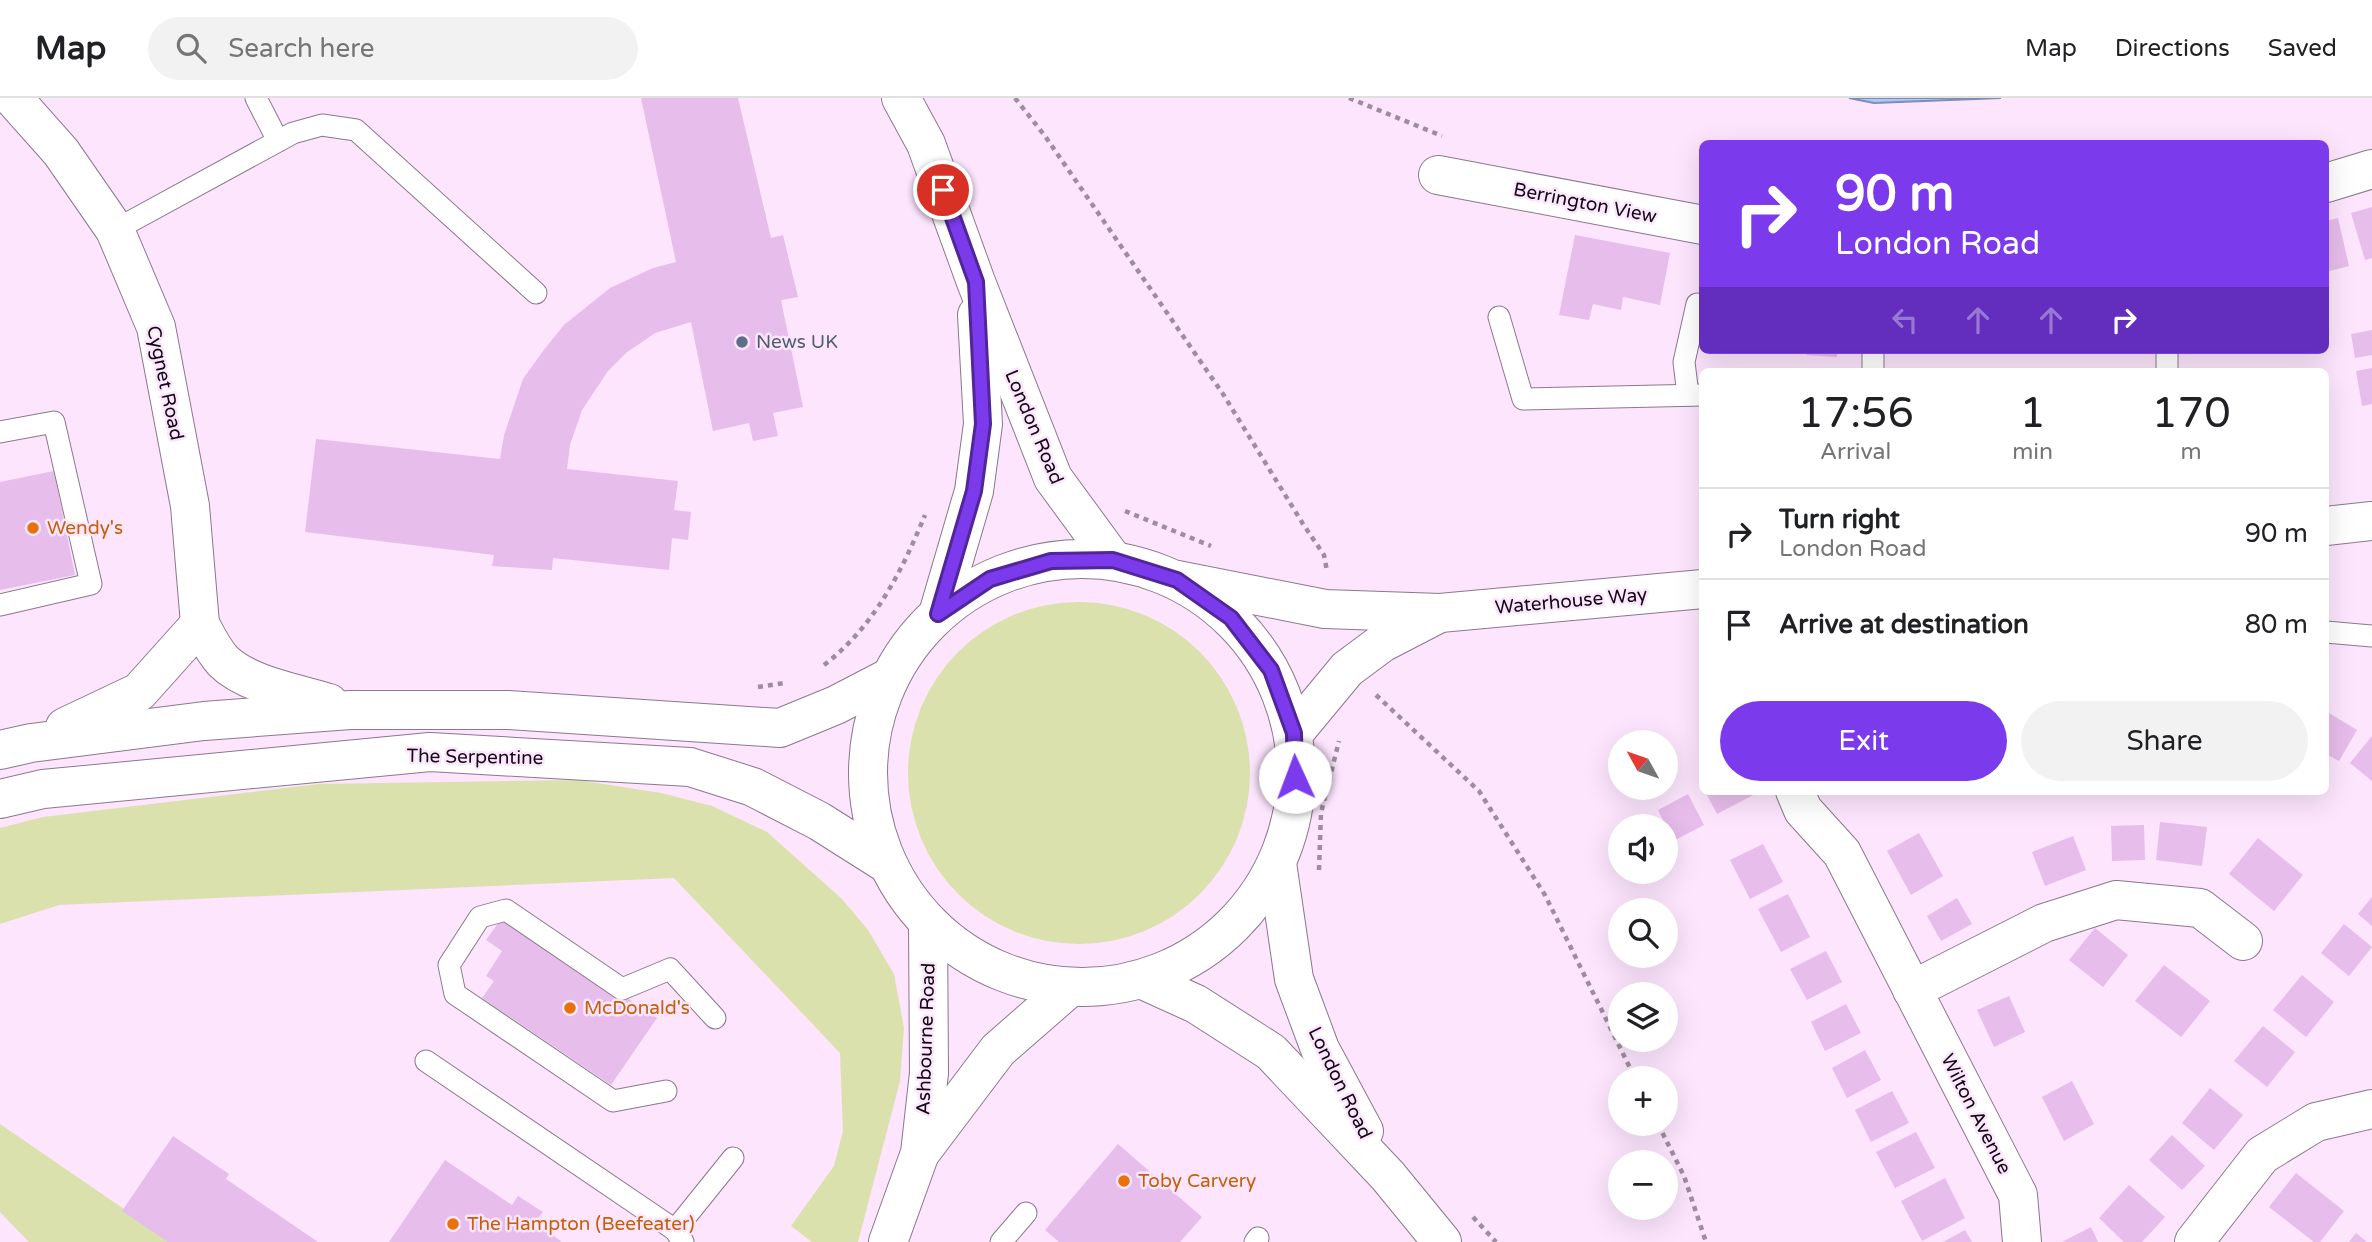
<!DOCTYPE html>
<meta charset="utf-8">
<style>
:root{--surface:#fff;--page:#f2f2f2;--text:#202124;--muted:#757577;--line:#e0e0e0;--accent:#7c3aed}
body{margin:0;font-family:"Varela Round",sans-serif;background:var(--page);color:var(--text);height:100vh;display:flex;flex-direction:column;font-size:26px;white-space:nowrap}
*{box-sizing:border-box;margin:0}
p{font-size:23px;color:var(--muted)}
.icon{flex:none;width:38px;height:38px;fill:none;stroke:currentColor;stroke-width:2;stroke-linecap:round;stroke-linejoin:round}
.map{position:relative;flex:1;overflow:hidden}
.panel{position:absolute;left:1699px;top:270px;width:630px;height:427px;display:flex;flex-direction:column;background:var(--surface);border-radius:10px;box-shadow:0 7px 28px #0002}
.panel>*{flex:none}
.top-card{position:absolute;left:1699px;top:42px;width:630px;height:214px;border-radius:10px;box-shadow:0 7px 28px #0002;background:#7c3aed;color:#fff;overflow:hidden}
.needle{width:46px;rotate:310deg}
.tools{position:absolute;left:1608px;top:632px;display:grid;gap:14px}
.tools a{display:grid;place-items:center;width:70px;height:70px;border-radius:50%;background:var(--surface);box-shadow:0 7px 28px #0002;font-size:35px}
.pin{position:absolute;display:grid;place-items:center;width:60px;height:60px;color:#fff;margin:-30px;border:4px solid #fff;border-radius:50%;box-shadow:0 2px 7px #0007}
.me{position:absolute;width:77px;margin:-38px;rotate:358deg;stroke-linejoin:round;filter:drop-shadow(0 0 5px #0008)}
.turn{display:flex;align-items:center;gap:24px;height:147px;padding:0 21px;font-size:32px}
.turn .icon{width:91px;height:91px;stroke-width:2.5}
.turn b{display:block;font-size:49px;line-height:60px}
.lanes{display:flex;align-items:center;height:66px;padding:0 21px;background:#0003;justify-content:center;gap:35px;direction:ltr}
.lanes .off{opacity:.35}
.eta{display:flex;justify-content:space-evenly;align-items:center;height:119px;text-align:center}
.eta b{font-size:42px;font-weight:600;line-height:49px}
.action{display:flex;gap:14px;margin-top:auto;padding:14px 21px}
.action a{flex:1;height:80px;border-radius:42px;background:var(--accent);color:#fff;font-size:28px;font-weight:600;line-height:80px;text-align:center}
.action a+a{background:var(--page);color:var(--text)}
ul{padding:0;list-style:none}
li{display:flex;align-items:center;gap:21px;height:91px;padding:0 21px;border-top:2px solid var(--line)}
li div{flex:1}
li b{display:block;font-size:26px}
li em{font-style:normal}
header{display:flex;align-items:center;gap:42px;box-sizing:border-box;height:98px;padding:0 35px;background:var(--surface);border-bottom:2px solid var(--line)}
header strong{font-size:33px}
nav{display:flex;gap:38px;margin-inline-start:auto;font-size:24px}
.search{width:490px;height:63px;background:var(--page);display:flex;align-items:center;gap:18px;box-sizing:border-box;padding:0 24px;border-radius:38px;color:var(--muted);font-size:26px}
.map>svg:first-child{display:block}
.green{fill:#dbe1ad}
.water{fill:#acc7fa;stroke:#7e8eb4;stroke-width:2}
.building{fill:#e7bdeb}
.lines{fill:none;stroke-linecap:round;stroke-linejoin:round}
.service-casing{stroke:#8c788d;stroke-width:23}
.minor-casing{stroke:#8c788d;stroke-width:40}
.tertiary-casing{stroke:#8c788d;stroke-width:40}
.primary-casing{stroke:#8c788d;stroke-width:40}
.path{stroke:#9d8d9e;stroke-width:4.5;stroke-dasharray:5 5;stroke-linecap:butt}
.service{stroke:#fff;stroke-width:21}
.minor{stroke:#fff;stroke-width:38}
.tertiary{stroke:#fff;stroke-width:38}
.primary{stroke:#fff;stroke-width:38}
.route-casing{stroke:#51269a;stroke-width:18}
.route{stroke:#7c3aed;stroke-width:12}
.service-dot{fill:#5c6f8a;stroke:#fce5fd;stroke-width:2.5}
.food-dot{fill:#e8710a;stroke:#fce5fd;stroke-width:2.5}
.labels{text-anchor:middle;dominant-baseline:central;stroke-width:5;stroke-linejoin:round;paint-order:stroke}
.street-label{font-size:19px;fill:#110a12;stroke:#fce5fd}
.service-label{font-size:19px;fill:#4e5e75;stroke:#fce5fd;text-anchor:start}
.food-label{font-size:19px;fill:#c56008;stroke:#fce5fd;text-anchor:start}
</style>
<header>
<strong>Map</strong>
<div class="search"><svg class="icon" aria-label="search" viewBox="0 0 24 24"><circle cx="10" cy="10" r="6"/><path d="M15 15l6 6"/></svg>Search here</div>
<nav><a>Map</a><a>Directions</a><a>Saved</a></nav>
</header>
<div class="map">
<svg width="2372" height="1144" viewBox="0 0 2372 1144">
<rect width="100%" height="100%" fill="#fce5fd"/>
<g class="green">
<circle cx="1079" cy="675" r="171"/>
<polygon points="578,682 661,695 712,708 767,734 842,801 868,832 894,876 904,930 900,983 858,1144 812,1144 791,1128 834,1068 843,1033 840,955 674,780 59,807 0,826 0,730 43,719 319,686"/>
<polygon points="0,1026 172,1144 29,1144 0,1114"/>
</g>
<polygon class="water" points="1849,0 2001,0 1874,5"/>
<g class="building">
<polygon points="641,0 738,0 771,140 783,137 798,199 781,202 803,309 773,315 778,338 753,343 749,325 713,333 691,224 655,235 626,255 608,273 582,312 570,347 567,371 678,383 674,412 691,414 688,442 672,440 669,472 553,460 552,472 492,468 494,457 305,434 316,341 500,361 504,337 523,281 543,253 564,227 610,190 653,170 676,164"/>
<polygon points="2372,109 2372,160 2365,162 2351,115"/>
<polygon points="2338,120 2349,168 2326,174 2326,123"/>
<polygon points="1575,137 1670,155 1660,207 1623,199 1621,212 1593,206 1589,222 1559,217"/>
<polygon points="2372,232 2372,257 2355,260 2351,236"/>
<polygon points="1807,252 1837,252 1837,259 1806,257"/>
<polygon points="2372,270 2372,306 2362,308 2356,273"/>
<polygon points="54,373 75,477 0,492 0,384"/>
<polygon points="2329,615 2357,632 2339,663 2326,656 2326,621"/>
<polygon points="2372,638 2372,683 2350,665"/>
<polygon points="1705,693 1761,693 1717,716"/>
<polygon points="1688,696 1704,727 1673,743 1658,712"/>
<polygon points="2160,724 2207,729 2202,768 2156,762"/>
<polygon points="2144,727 2145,762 2112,763 2111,728"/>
<polygon points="1919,735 1943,778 1911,797 1887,753"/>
<polygon points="2073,738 2086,772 2045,788 2032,754"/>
<polygon points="2258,740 2303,777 2274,813 2229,776"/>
<polygon points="1763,746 1783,784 1750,801 1730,762"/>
<polygon points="1788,796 1810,839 1781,854 1758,811"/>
<polygon points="2372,799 2372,828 2358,816"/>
<polygon points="1957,800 1972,826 1941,843 1927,818"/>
<polygon points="504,817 657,920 611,987 482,900 494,883 486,878 502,853 486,842"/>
<polygon points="2344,826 2372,849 2349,878 2321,855"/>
<polygon points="2095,830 2128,857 2103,889 2069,862"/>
<polygon points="1826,853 1842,884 1807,902 1790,871"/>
<polygon points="2164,867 2210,903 2181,939 2135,903"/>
<polygon points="2302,877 2334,904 2306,939 2273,912"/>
<polygon points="2009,898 2025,934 1994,949 1977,912"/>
<polygon points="1846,906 1861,935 1825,953 1811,924"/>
<polygon points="2263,928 2295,954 2267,989 2234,963"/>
<polygon points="1865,952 1881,982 1847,1000 1832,970"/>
<polygon points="2072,983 2094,1026 2064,1043 2042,999"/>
<polygon points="2210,990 2243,1017 2214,1052 2182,1025"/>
<polygon points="1892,993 1909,1025 1871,1044 1855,1012"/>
<polygon points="1916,1034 1935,1070 1895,1090 1876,1054"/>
<polygon points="2172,1037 2205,1068 2182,1092 2149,1062"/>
<polygon points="173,1038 229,1076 226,1081 318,1144 168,1144 122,1113"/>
<polygon points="1118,1046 1202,1119 1180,1144 1059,1144 1045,1132"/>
<polygon points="445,1062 512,1107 518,1098 543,1114 535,1124 562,1144 389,1144"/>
<polygon points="2296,1075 2344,1113 2320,1144 2314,1144 2269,1109"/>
<polygon points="1945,1080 1965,1120 1922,1143 1901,1103"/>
<polygon points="2129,1087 2165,1119 2142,1144 2124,1144 2099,1120"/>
<polygon points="2091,1129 2098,1144 2062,1144"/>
<polygon points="1965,1132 1972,1144 1943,1144"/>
<polygon points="2356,1135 2367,1144 2349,1144"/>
</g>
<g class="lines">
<defs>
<g id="service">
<polyline points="256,0 278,43"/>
<polyline points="115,132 293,35 322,27 356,32 536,195"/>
<polyline points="1499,219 1523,301 1703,297"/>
<polyline points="1873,252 1873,273"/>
<polyline points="2167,273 2167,252"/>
<polyline points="1688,297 1684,264 1697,206"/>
<polyline points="0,334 54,324 91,486 0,507"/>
<polyline points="2326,534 2372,538"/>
<polyline points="426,963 675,1132 683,1144"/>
<polyline points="666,993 613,1003 455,896 449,867 480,819 506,812 622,891 670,871 715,920"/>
<polyline points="675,1132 733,1060"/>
<polyline points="1001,1144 1026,1115"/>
<polyline points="1255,1144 1258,1140"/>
</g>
<g id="minor">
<polyline points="13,0 61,54 115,132 156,229 190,408 200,526"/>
<polyline points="1438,77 1703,127"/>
<polyline points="2326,85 2372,71"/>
<polyline points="1795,693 1803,712 1842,755 2018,1097 2022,1144"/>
<polyline points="1912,892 2044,825 2116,802 2200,810 2243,843"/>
<polyline points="921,1054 998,952 1069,890"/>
<polyline points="888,1144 920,1055 929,975 928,826"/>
<polyline points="2194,1144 2262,1057 2316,1024 2372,1011"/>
</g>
<g id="tertiary">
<polyline points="2326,428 2372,423"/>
<polyline points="1177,482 1325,511 1440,515 1703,491"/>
<polyline points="1294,635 1347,571 1382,545 1438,516"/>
</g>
<g id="primary">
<polyline points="901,0 926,46 976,184 1053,380 1113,462"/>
<circle cx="1082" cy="675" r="214"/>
<polyline points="938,516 974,393 983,326 977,217"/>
<path d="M65,629L139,594L200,526C207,539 213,552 223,563C247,587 297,595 329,605"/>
<polyline points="0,652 31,645 204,623 350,612 508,612 780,630 836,607 890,579"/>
<polyline points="0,701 43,691 430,654 690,669 753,689 819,723 887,766"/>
<polyline points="1277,765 1294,881 1320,951 1364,1033"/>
<polyline points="1143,882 1196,906 1271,954 1388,1078 1442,1144"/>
</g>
</defs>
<use href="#service" class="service-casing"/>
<use href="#minor" class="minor-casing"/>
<use href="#tertiary" class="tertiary-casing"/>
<use href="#primary" class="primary-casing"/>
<g class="path">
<polyline points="1015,0 1045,38 1223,296 1303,426 1324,457 1327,473"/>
<polyline points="1349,0 1442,38"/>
<polyline points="1125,413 1211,448"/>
<path d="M824,567C874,529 902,473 925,417"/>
<polyline points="758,589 784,585"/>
<polyline points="1376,597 1479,693 1545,797 1635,980"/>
<polyline points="1319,772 1321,715 1339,643"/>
<polyline points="1658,1026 1684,1078 1706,1144"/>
<polyline points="1473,1119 1496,1144"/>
</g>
<use href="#service" class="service"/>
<use href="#minor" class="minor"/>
<use href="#tertiary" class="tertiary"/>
<use href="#primary" class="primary"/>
</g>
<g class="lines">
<defs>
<polyline id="route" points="943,92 976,184 983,326 974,393 938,516 990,481 1051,463 1113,462 1177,482 1231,520 1271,572 1294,635 1295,679"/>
</defs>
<use href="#route" class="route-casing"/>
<use href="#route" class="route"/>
</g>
<circle class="service-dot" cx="742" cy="244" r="7"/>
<g class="food-dot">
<circle cx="33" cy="430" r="7"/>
<circle cx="570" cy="910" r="7"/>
<circle cx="1124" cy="1083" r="7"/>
<circle cx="453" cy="1126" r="7"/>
</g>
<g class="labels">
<g class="street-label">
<text transform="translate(1585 105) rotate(11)">Berrington View</text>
<text transform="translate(165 285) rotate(78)">Cygnet Road</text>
<text transform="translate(1034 329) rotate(67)">London Road</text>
<text transform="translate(1571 503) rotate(-5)">Waterhouse Way</text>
<text transform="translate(475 659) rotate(1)">The Serpentine</text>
<text transform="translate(926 941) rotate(-88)">Ashbourne Road</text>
<text transform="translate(1340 985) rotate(64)">London Road</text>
<text transform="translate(1976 1016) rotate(63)">Wilton Avenue</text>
</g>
<g class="service-label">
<text x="756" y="244">News UK</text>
</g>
<g class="food-label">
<text x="47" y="430">Wendy's</text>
<text x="584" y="910">McDonald's</text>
<text x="1138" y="1083">Toby Carvery</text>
<text x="467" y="1126">The Hampton (Beefeater)</text>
</g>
</g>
</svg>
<div class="tools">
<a><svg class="needle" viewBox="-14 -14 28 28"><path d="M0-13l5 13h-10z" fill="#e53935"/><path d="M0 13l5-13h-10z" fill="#757577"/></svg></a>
<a><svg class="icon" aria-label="sound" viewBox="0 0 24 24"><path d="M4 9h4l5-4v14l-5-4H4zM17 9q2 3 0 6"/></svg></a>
<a><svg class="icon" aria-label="search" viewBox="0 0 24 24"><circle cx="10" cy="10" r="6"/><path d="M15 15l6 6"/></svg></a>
<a><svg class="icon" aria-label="layers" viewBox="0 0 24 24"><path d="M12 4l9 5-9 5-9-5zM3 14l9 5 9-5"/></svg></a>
<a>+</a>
<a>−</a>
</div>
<div class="pin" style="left:943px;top:92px;background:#d93025"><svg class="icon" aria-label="arrive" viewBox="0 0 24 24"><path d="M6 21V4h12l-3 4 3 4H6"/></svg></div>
<svg class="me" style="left:1295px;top:679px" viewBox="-20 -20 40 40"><circle r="19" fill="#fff"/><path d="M0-13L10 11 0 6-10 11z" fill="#7c3aed"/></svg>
<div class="top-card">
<div class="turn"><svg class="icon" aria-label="right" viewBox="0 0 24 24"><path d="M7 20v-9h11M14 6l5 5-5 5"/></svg><div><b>90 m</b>London Road</div></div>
<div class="lanes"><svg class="icon off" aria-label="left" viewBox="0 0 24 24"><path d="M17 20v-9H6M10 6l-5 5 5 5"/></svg><svg class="icon off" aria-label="ahead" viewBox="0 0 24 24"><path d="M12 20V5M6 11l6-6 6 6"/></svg><svg class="icon off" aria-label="ahead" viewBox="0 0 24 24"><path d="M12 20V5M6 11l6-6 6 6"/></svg><svg class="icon" aria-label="right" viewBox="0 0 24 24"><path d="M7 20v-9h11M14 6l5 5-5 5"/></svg></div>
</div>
<section class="panel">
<div class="eta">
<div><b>17:56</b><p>Arrival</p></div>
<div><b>1</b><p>min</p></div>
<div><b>170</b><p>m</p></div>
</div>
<ul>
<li><svg class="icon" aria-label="right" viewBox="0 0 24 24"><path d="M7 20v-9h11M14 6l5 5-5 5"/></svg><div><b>Turn right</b><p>London Road</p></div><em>90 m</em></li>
<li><svg class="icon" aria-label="arrive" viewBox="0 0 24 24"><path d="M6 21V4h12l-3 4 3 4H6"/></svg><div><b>Arrive at destination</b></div><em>80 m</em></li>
</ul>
<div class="action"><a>Exit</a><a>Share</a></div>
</section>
</div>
